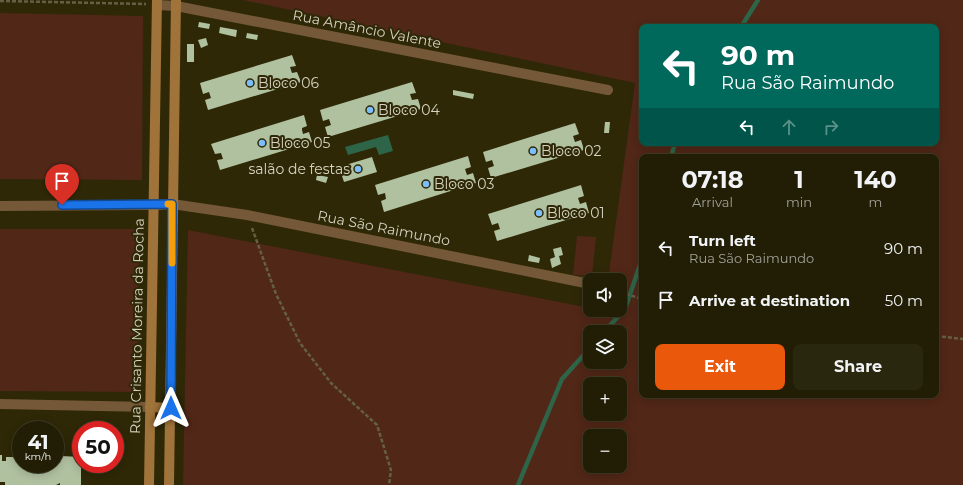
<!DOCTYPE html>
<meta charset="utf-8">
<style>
:root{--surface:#221e05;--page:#2a270f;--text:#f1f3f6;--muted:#a2a29a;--line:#3f3c27;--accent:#ea580c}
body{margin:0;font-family:Montserrat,sans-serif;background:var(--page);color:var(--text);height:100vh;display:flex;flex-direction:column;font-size:15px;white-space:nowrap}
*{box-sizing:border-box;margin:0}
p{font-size:13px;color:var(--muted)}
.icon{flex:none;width:22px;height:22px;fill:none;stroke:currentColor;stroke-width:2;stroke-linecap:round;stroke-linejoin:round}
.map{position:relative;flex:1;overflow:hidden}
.sheet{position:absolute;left:639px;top:154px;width:300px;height:244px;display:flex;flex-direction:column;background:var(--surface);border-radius:8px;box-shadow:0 2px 10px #0003,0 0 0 1px var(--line)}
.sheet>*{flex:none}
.guide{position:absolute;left:639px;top:24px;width:300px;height:122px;border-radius:8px;box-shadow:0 2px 10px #0003,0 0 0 1px var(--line);background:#00695c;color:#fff;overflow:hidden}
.tools{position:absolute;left:583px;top:273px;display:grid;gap:8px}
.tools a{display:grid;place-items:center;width:44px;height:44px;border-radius:8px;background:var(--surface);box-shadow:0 2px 10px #0003,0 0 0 1px var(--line);font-size:20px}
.speed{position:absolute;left:12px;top:421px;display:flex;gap:8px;font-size:20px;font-weight:700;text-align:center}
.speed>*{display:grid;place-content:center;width:52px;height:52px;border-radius:50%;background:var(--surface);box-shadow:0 2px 10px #0003,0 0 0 1px var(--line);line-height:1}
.speed small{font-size:10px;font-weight:400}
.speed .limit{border:6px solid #d22;background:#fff;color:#111}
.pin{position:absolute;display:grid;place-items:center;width:34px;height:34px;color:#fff;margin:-41px -17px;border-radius:50% 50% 50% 0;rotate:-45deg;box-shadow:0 0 4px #0007}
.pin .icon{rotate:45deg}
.me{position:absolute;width:44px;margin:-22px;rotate:0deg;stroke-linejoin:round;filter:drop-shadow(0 0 3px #0008)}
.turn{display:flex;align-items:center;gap:14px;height:84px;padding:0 16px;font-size:18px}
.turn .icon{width:52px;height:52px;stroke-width:2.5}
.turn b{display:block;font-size:28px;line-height:34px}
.lanes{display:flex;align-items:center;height:38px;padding:0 16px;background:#0003;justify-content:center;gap:20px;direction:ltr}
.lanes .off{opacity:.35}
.eta{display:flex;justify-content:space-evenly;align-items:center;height:68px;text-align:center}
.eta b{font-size:24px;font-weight:700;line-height:28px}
.action{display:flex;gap:8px;margin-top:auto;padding:8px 16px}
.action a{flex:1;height:46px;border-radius:8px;background:var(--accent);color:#fff;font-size:16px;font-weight:700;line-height:46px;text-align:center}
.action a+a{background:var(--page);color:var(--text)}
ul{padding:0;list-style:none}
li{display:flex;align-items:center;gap:12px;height:52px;padding:0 16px}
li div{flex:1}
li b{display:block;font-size:15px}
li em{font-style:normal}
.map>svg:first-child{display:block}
.green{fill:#512717;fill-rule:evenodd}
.water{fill:#2e6548}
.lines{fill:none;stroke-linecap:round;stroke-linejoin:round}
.stream{stroke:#2e6548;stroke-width:4.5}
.building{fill:#b0c1a0}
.path{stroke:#656044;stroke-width:2.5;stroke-dasharray:4 2;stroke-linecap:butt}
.minor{stroke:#755837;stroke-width:10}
.secondary{stroke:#9f733a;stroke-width:10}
.route-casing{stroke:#114b97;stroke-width:10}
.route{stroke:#1a73e8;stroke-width:7}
.slow{stroke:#f59e0b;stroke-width:7}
.poi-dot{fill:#7bbef9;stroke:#2e2807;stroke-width:1.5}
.labels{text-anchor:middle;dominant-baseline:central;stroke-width:4;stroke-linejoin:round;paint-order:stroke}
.street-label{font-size:14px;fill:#d6d3c1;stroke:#2e2807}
.poi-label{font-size:14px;fill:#d6d3c1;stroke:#2e2807;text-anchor:start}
</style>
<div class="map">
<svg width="963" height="485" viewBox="0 0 963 485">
<rect width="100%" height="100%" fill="#2e2807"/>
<g class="green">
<path d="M243,0H963V485H183L188,230L590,308V310H620V280H608L635,83ZM642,27H936V143H642ZM642,157H936V395H642ZM590,332H620V362H590ZM590,384H620V414H590ZM590,436H620V466H590Z"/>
<polygon points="0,13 143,16 142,180 0,179"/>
<polygon points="0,229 139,229 137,392 0,391"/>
<polygon points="577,236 596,237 592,276 573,275"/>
</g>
<polygon class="water" points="388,135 393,151 379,155 376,147 348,155 345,147"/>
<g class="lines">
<g class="stream">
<polyline points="741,27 758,0"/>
<polyline points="671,157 675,143"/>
<polyline points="604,332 625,309 642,259"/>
<polyline points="518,485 562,379 590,348"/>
</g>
</g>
<g class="building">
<polygon points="199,22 210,24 209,29 198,27"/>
<polygon points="220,27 237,30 236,37 219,33"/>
<polygon points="247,33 258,35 257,40 246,38"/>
<polygon points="206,38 208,45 201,48 198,40"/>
<rect x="187" y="44" width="7" height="18"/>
<polygon points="292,55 296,66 290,67 292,73 297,72 301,82 208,110 205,100 211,98 209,92 203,94 200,83"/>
<polygon points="412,82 416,93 410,94 412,100 418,99 421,109 328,137 325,127 331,125 329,119 323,121 320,110"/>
<polygon points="453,90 474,94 473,99 453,95"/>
<polygon points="304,115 307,126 302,128 302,130 303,134 309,132 312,142 220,170 217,160 223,159 221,153 215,154 211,144"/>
<polygon points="605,122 610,122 609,133 604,133"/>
<polygon points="575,123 579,134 573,136 575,142 581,140 584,150 491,178 488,168 494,166 492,160 486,162 483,152"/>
<polygon points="468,156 471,167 465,169 467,175 473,173 476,183 384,212 381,201 386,199 385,193 378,195 375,185"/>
<polygon points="372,157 377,172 344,182 339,167"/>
<polygon points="317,175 328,177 326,183 316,180"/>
<polygon points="581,185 584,196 578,198 580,204 586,202 589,213 497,241 494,231 500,229 498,223 492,225 488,214"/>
<polygon points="561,247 563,255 559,256 561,264 552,268 550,259 555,257 553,249"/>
<polygon points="529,255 540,258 539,263 528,261"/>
<polygon points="0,455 2,455 2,461 6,461 6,457 21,457 21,464 55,464 55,459 56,463 60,463 61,456 81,457 81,485 60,485 60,483 56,485 5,485 5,482 0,482"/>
</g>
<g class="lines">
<g class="path">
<polyline points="0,1 146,4"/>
<polyline points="252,228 276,294 300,343 331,383 377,425 391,470 389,485"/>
<polyline points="620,292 642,299"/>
<polyline points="936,336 963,339"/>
</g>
<g class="minor">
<polyline points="157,5 176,6 608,90"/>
<polyline points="172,204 247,215 590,284"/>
<polyline points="0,206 153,205"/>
<polyline points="0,404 150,407"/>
</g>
<g class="secondary">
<polyline points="153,205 172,204"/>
<polyline points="150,407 171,408"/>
<polyline points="149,485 157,0"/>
<polyline points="169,485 176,0"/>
</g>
</g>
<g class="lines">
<defs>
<polyline id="route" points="62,205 172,204 171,408"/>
</defs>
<use href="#route" class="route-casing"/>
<use href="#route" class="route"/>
<polyline class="slow" points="168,204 172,204 172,263"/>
</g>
<g class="poi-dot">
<circle cx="250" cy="83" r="4"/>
<circle cx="370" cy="110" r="4"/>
<circle cx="262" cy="143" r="4"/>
<circle cx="533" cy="151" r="4"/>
<circle cx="358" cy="169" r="4"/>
<circle cx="426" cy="184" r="4"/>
<circle cx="539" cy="213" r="4"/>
</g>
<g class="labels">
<g class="street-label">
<text transform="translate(367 29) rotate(11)">Rua Amâncio Valente</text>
<text transform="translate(384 228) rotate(11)">Rua São Raimundo</text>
<text transform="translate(137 326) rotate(-89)">Rua Crisanto Moreira da Rocha</text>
</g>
<g class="poi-label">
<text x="258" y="83">Bloco 06</text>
<text x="378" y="110">Bloco 04</text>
<text x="270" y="143">Bloco 05</text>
<text x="541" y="151">Bloco 02</text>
<text x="350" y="169" text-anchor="end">salão de festas</text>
<text x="434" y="184">Bloco 03</text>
<text x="547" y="213">Bloco 01</text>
</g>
</g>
</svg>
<div class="tools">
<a><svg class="icon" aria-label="sound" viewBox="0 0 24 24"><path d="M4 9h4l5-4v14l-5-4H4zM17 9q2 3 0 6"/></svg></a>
<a><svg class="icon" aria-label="layers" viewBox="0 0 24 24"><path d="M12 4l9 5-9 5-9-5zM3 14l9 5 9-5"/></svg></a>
<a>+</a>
<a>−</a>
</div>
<div class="speed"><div>41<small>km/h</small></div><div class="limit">50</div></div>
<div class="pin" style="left:62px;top:205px;background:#d93025"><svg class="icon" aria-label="arrive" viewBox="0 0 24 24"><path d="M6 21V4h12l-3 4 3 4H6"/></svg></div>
<svg class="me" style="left:171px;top:408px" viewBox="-20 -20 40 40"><path d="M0-17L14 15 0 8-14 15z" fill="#1a73e8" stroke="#fff" stroke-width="4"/></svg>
<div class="guide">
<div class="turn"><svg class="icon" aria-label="left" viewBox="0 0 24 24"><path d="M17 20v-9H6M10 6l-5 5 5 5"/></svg><div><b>90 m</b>Rua São Raimundo</div></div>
<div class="lanes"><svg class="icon" aria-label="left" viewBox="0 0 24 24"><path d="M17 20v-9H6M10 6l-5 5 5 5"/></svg><svg class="icon off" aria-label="ahead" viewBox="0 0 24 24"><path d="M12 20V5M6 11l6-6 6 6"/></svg><svg class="icon off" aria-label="right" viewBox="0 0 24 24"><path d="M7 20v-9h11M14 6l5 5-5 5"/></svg></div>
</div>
<section class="sheet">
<div class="eta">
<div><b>07:18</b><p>Arrival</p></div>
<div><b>1</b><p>min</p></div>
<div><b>140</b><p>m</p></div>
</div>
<ul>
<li><svg class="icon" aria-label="left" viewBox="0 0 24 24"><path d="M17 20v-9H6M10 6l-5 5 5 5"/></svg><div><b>Turn left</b><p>Rua São Raimundo</p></div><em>90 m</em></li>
<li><svg class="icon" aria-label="arrive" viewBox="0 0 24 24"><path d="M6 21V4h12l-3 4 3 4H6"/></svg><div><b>Arrive at destination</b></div><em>50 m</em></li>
</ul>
<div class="action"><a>Exit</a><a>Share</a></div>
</section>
</div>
